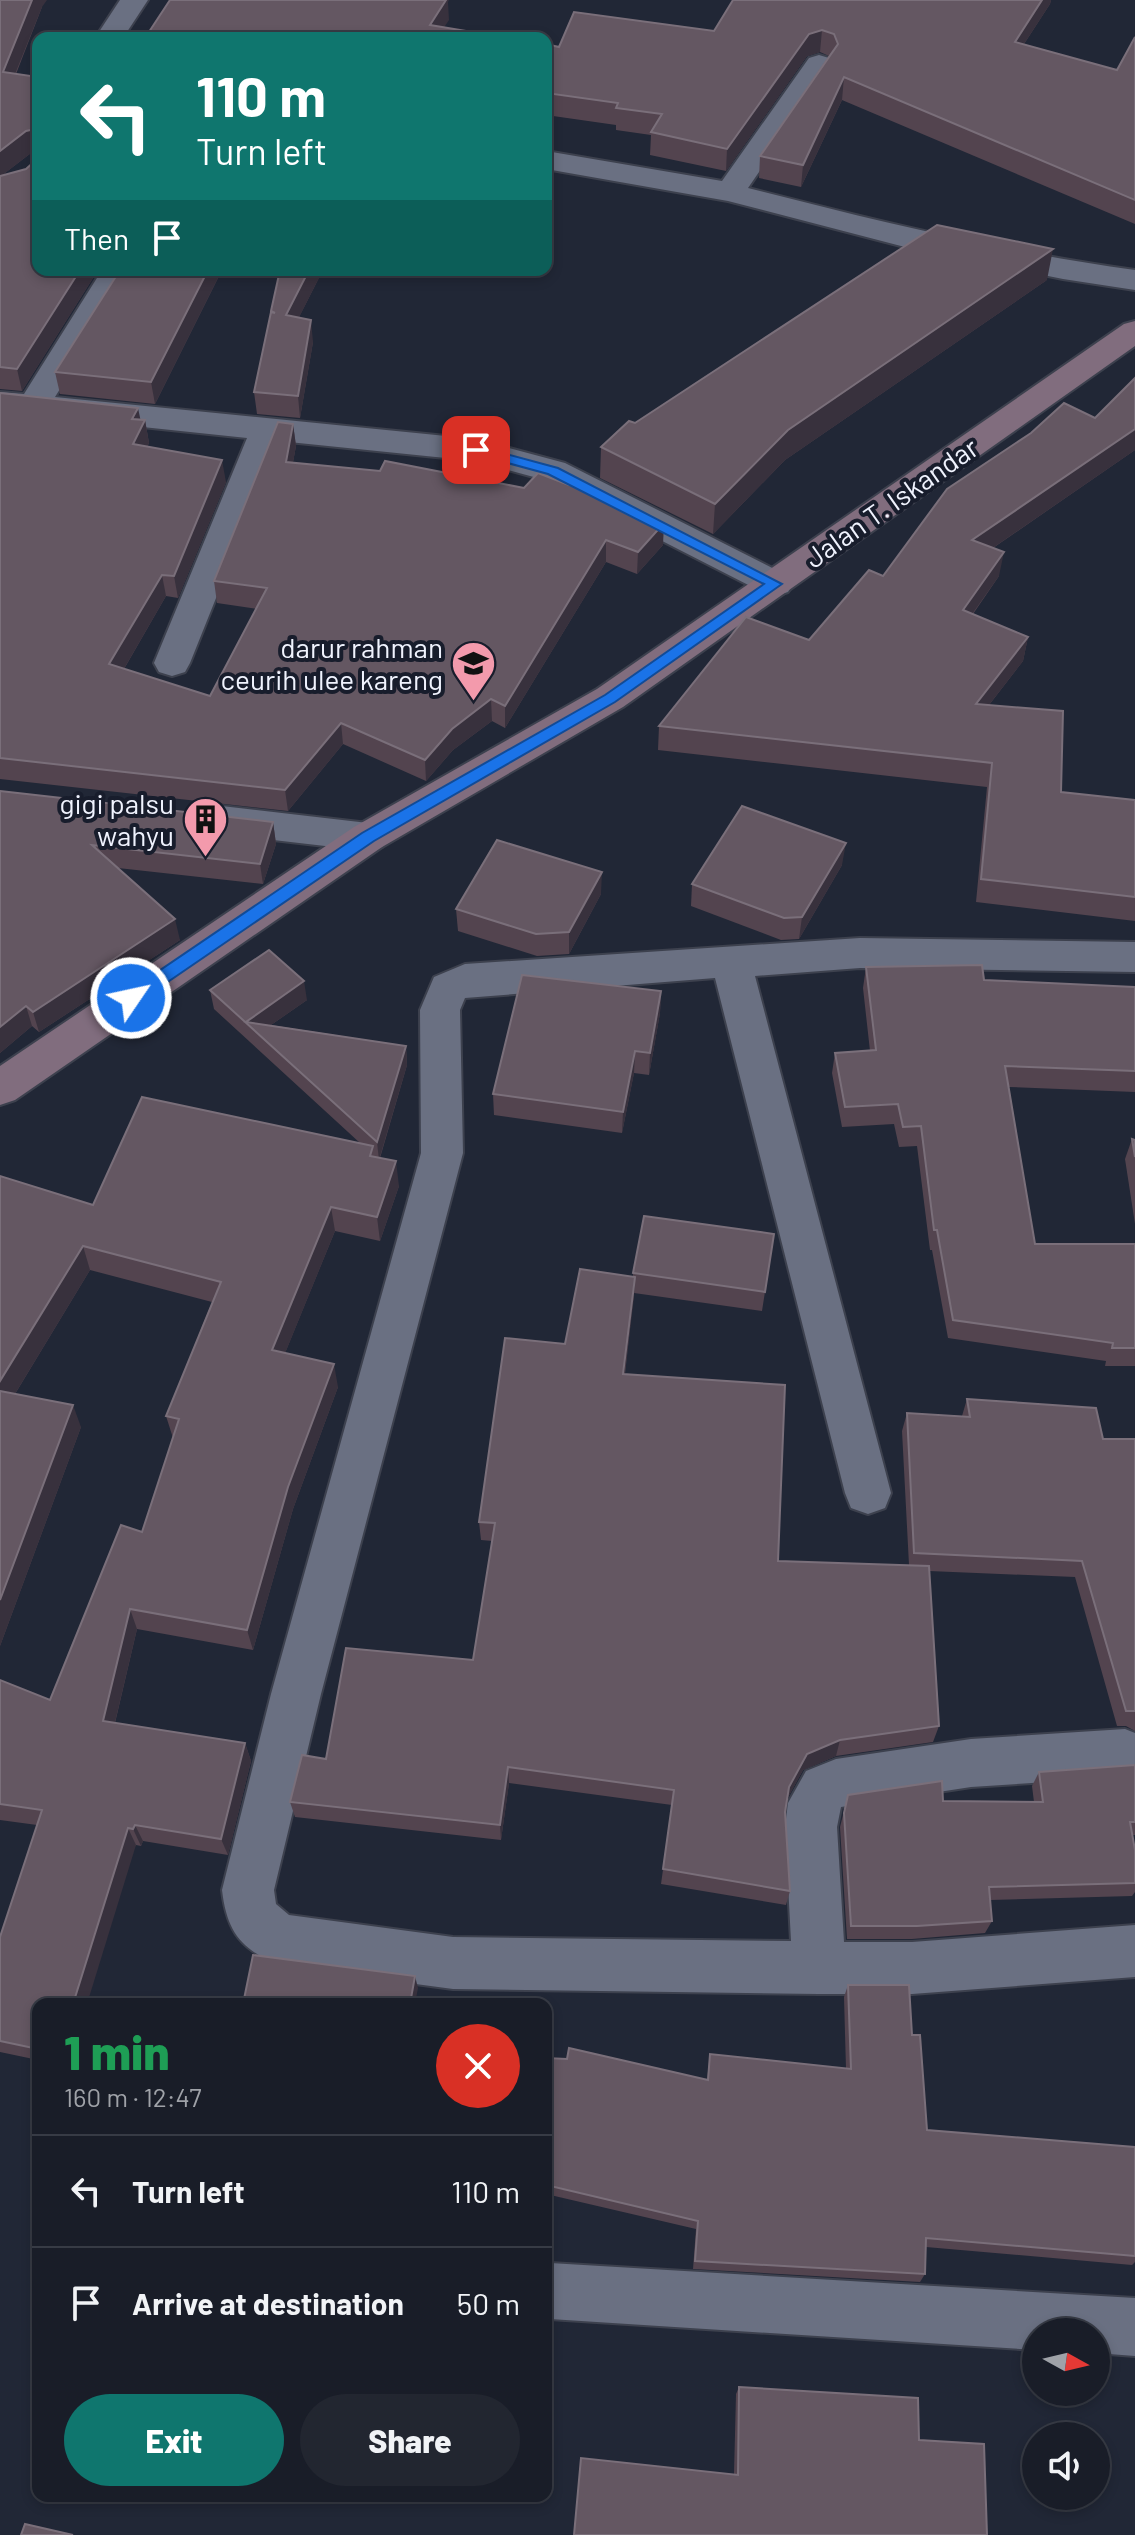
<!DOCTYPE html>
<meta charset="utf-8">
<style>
:root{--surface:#191d28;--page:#222630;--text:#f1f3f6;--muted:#9fa2a8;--line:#373b45;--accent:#0f766e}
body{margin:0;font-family:Barlow,sans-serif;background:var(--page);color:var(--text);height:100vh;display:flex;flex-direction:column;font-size:30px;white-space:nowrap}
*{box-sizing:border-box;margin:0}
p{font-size:26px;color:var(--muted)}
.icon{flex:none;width:44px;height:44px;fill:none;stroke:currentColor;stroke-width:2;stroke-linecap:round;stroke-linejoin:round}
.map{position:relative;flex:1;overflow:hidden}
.panel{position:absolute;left:32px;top:1998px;width:520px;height:504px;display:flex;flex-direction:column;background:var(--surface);border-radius:16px;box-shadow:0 4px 12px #0003,0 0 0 2px var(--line)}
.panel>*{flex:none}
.hud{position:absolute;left:32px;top:32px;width:520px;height:244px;border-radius:16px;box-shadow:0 4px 12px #0003,0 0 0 2px var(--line);background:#0f766e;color:#fff;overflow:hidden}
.needle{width:52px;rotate:98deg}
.buttons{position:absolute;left:1022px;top:2318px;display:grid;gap:16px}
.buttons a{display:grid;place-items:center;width:88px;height:88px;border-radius:50%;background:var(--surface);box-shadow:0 4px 12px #0003,0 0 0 2px var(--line);font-size:40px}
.pin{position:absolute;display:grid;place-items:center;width:68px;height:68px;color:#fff;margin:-34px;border-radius:16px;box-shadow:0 4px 12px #0006}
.me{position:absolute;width:88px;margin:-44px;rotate:56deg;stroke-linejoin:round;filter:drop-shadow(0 0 6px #0008)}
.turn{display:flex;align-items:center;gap:28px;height:168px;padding:0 32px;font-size:36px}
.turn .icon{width:104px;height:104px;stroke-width:2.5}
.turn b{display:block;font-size:56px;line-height:68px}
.then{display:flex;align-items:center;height:76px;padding:0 32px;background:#0003;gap:16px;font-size:30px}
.round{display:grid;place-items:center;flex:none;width:84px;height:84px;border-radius:42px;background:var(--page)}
.head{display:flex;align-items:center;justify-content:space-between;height:136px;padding:0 32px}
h1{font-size:48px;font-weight:800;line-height:60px;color:#1e9e55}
.button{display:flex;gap:16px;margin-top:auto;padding:16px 32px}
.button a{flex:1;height:92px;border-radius:48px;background:var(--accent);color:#fff;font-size:32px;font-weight:800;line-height:92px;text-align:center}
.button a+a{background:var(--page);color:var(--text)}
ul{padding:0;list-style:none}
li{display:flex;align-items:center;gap:24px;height:112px;padding:0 32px;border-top:2px solid var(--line)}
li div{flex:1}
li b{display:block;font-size:30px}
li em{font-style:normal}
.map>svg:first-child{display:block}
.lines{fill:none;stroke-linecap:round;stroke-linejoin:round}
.street-casing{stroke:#3d414e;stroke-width:4}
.secondary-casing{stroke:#3d414e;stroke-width:4}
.street{fill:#6a7082;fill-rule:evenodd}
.secondary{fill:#816d7e;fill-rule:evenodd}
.wall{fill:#53444f;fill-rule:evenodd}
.shaded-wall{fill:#38313d}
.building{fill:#645762;stroke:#7a6f7a;stroke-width:2}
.route{fill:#1a73e8;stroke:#114b97;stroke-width:2}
.labels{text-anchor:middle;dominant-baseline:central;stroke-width:8;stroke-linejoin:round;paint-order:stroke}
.street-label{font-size:28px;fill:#f0f3fe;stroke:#181d2c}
.poi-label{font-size:28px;fill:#f0f3fe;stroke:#181d2c;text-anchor:end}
</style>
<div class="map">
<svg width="1135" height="2535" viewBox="0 0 1135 2535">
<rect width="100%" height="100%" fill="#212736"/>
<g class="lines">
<defs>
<g id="street">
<polygon points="120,0 148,0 123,38 95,38"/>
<path d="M819,55L829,58L833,64L748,188C876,221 1004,252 1135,270V290L1063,279L901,246L728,201L546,169V151L722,181L809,58Z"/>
<polygon points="102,270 134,270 55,397 476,439 565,463 788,576 793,584 788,592 775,596 762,592 541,479 475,461 279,441 190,663 185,672 172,676 159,672 154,663 247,438 0,412 0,392 24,394"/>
<polygon points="213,805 368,823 382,827 387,837 382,847 368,851 213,833 199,829 194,819 199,809"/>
<path d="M860,938L1135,942V972L860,968L755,976L891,1493L885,1508L868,1514L851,1508L845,1493L715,978L465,998L460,1010L463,1153L321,1694L274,1890L276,1904L289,1915L453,1937L791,1941L785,1827L788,1803L806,1771L836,1759L971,1739L1125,1729L1135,1733V1773L1125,1777L971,1787L841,1807L837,1827L844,1942H912L1135,1925V1977L912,1994H819L453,1989L281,1966C242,1950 227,1933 222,1890L271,1694L421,1153L420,1010L434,977L465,964Z"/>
<polygon points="550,2263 1135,2298 1135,2356 1096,2353 1096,2332 1036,2332 1036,2350 550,2319 546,2318 546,2264"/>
</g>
<polygon id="secondary" points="1135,321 1135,346 623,707 382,847 15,1100 0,1105 0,1066 354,827 597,689 1124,324"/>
</defs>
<use href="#street" class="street-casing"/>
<use href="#secondary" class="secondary-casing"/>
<use href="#street" class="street"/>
<use href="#secondary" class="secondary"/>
</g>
<g class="wall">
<path d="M0,0L42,7L16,74L38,77V270H98L22,391L0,389ZM35,152L36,160L26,169L1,176L31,153Z"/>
<polygon points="733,0 1051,0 1050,4 1024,44 1117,70 1135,37 1135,224 842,100 801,187 759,178 760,156 829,56 820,52 807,56 726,171 650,155 651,135 616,130 616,125 546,115 546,44 559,47 714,31"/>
<polygon points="222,270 155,404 60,394 55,372"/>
<polygon points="323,270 299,317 313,342 300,418 257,414 254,392"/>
<polygon points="1047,280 785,460 713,534 600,478 601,447 635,423"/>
<polygon points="1135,378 1135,450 993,548 999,576 973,614 1028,637 1023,661 989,705 1061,792 1135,800 1135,921 976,902 987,787 658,750 659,726 809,640 883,576 1095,418"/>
<polygon points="0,393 145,420 149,443 147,447 226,482 178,598 166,596 124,669 210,696 257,609 217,603 214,581 293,424 296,446 293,462 663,545 637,574 606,562 505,728 492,721 453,750 426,781 343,744 288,811 0,779"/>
<polygon points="0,791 273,822 276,844 263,884 118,868 180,940 39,1032 32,1026 0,1053"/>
<polygon points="842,865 799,939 781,940 691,906 692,884"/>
<polygon points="601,894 569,954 537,956 458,931 456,909"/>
<polygon points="866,967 984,980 1135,987 1135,1092 1009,1087 1035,1244 1135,1244 1135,1366 1105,1366 1106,1361 948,1338 932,1250 930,1250 917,1146 899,1147 894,1124 842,1127 832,1073 835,1053 870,1051 863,988"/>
<polygon points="210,990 307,1000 271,1025 406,1046 407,1065 380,1158 399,1186 380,1241 335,1231 285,1353 338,1387 293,1509 253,1650 137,1629 115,1723 245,1743 251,1761 228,1855 143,1841 141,1846 136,1845 38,2004 38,2060 0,2052 0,1937 37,1825 0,1820 0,1680 50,1700 142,1532 173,1438 166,1416 212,1302 90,1270 15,1394 81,1427 0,1646 0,1176 93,1205 360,1143 214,1009"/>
<polygon points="661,991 660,1013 649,1075 634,1073 622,1133 494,1115 493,1094"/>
<polygon points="1132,1139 1135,1140 1135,1224 1125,1159"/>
<polygon points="774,1234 762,1311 634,1293 625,1374 778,1561 909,1565 902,1431 907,1413 962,1416 967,1399 1103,1439 1135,1439 1135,1731 1126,1726 1117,1726 1075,1577 929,1571 939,1726 933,1742 836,1756 803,1770 787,1799 785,1812 790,1891 786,1905 661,1884 672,1805 509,1783 501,1840 295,1817 290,1802 326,1759 473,1660 492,1541 481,1540 479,1522 565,1344 633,1277 633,1273"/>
<polygon points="1135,1765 1135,1835 1132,1835 1135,1850 1135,1892 1132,1896 990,1900 992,1921 985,1933 912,1939 847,1939 840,1827 848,1795 943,1801 1034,1802 1032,1786 1039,1772"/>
<polygon points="848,1985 912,2035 927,2130 1135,2147 1135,2262 1132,2265 926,2247 925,2274 920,2282 693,2269 696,2229 546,2194 546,2157 547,2151 546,2151 546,2058 707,2080 710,2054 846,2069 844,1997"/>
<polygon points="739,2387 919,2440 987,2535 734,2474 736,2394"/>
</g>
<g class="shaded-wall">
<polygon points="32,0 47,0 42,7 7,94 3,72"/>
<polygon points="437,0 449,0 448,2 449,20 437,38 430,25"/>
<polygon points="1042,0 1051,0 1050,4 1011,64 1015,42"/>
<polygon points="822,30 820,52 807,56 726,171 727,149 809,34"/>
<polygon points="844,77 842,100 801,187 803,165"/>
<polygon points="35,129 38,152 31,153 0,177 0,151 26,131"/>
<polygon points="1053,249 1047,280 785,460 713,534 715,504 788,430"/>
<polygon points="80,270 98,270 22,391 17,369"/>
<polygon points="208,270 222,270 155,404 151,382"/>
<polygon points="309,270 323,270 289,337 286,315"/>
<polygon points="311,320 313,342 300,418 298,396"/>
<polygon points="138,408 142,427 145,420 149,443 137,467 133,444 132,419"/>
<polygon points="293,424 296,446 289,484 286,462"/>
<polygon points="1135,429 1135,450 968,565 972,540"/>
<polygon points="222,460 226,482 178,598 174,576"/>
<polygon points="664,523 663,545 637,574 638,552"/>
<polygon points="606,540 606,562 505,728 505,706"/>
<polygon points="1004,552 999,576 958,634 963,610"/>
<polygon points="162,575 166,596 114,686 109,664"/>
<polygon points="1028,637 1023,661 971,728 976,704"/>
<polygon points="491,699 492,721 453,750 426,781 425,760 452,729"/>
<polygon points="341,723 343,744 288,811 285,790"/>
<polygon points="273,822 276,844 263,884 260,864"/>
<polygon points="846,843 842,865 799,939 802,917"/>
<polygon points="602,872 601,894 569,954 569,932"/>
<polygon points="175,919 180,940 39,1032 33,1012"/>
<polygon points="304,981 307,1000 258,1034 246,1022"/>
<polygon points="661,991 660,1013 649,1075 650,1053"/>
<polygon points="26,1006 32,1026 0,1053 0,1027"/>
<polygon points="406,1046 407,1065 379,1160 377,1142"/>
<polygon points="635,1051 634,1073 622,1133 623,1112"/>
<polygon points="396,1161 399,1186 380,1241 377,1217"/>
<polygon points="331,1207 335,1231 277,1373 272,1350"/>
<polygon points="83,1246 90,1270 4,1412 0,1404 0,1381"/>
<polygon points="635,1277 634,1298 622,1393 623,1374"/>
<polygon points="334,1364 338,1387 293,1509 253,1650 247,1630 288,1487"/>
<polygon points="73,1405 81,1427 0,1646 0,1600"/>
<polygon points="130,1609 137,1629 111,1739 103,1721"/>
<polygon points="840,1740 836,1756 803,1770 785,1803 789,1787 807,1754"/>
<polygon points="245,1743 251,1761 228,1855 221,1839"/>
<polygon points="508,1767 509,1783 501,1840 500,1825"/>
<polygon points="135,1825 143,1841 141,1846 133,1829"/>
<polygon points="128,1828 136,1845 87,2004 73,2004"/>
<polygon points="415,1976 418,1988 415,2004 410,2004"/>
</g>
<g class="building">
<polygon points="0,0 32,0 3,72 38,77 38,270 80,270 17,369 0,367 0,176 26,169 36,160 35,129 26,131 0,151"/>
<polygon points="170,0 446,0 430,25 508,38 145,38"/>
<polygon points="733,0 1042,0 1015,42 1117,70 1135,37 1135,200 844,77 803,165 760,156 838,44 834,34 822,30 809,34 727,149 651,132 662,114 616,108 618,103 546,93 546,44 559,47 574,12 714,31"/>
<polygon points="937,225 1053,249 788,430 715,504 601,447 629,421 635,423"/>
<polygon points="120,270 208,270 151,382 55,372"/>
<polygon points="280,270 309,270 286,315 311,320 298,396 254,392 271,312 275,313 271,311"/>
<polygon points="1135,378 1135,429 972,540 1004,552 963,610 1028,637 976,704 1063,711 1061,792 1135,800 1135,897 981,879 992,763 659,726 746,617 809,640 869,570 883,576 947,489 1031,433 1064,403 1095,418"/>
<polygon points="0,393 138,408 132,419 145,420 133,444 222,460 174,576 162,575 109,664 210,696 267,588 214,581 278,422 293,424 286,462 380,471 385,461 524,488 538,473 569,485 576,478 664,523 638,552 606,540 505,706 491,699 452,729 425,760 341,723 285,790 0,758"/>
<polygon points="0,791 273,822 260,864 92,845 175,919 33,1012 26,1006 0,1027"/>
<polygon points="742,806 846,843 802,917 784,918 692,884"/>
<polygon points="497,840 602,872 569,932 536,934 456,909"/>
<polygon points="269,950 304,981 246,1022 406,1046 377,1142 210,990"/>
<polygon points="982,965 984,980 1135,987 1135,1071 1005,1066 1035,1244 1135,1244 1135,1348 1112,1348 1113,1343 953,1320 937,1230 934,1230 921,1126 903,1127 898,1104 845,1107 835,1053 876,1050 866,967"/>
<polygon points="522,975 661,991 650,1053 635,1051 623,1112 493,1094"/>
<polygon points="142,1097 373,1146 370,1156 396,1161 377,1217 331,1207 272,1350 334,1364 288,1487 247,1630 130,1609 103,1721 245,1743 221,1839 135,1825 133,1829 128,1828 73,2004 38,2004 38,2049 0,2041 0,1937 42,1810 0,1804 0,1680 50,1700 121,1525 142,1532 179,1419 166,1416 221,1282 83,1246 0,1381 0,1176 93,1205"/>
<polygon points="1132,1139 1135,1140 1135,1157"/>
<polygon points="644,1216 774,1234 765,1292 633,1273"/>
<polygon points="580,1269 635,1277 623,1374 785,1385 778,1561 929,1566 939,1726 840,1740 807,1754 789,1787 785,1812 790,1891 663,1869 674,1790 508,1767 500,1825 290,1802 302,1755 326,1759 346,1648 473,1660 495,1523 479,1522 505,1338 565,1344"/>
<polygon points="0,1391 73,1405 0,1600"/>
<polygon points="967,1399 1096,1408 1103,1439 1135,1439 1135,1711 1126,1711 1082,1561 914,1553 907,1413 970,1417"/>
<polygon points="1135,1765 1135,1822 1130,1822 1135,1850 1135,1883 989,1887 992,1921 917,1926 851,1926 844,1813 848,1795 942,1781 943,1801 1043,1802 1039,1772"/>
<polygon points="253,1955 415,1976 410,2004 243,2004"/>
<polygon points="848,1985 909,1985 912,2035 920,2035 927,2130 1135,2147 1135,2256 926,2238 925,2274 695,2261 698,2221 546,2185 546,2157 549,2141 546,2141 546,2058 567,2059 569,2048 708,2080 710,2054 851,2069"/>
<polygon points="739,2387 918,2398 919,2440 984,2444 987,2535 574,2535 581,2458 738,2475"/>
<polygon points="25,2524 73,2535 21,2535"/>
</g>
<polygon class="route" points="476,446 558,468 782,584 615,702 374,841 137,1003 125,1003 123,998 125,994 362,833 605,695 764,584 548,474 471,453 471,447"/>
<defs>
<symbol id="school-pin" viewBox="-11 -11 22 30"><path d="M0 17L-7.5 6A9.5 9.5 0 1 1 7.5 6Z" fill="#f39aac" stroke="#181d2c"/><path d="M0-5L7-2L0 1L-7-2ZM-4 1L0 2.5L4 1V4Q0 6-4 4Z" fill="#111"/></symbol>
<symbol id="building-pin" viewBox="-11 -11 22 30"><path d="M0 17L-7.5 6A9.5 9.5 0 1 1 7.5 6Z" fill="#f39aac" stroke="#181d2c"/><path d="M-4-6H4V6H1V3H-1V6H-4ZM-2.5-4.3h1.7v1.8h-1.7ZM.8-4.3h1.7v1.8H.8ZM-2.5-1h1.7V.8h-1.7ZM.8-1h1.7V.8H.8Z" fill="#111"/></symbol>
</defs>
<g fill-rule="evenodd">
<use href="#school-pin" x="448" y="638" width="51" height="69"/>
<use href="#building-pin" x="180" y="794" width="51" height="69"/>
</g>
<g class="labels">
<g class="street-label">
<text transform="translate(891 502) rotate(-35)">Jalan T. Iskandar</text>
</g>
<g class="poi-label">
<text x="443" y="647">darur rahman<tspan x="443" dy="32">ceurih ulee kareng</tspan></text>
<text x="174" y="803">gigi palsu<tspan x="174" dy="32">wahyu</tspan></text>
</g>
</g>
</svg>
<div class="buttons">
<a><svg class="needle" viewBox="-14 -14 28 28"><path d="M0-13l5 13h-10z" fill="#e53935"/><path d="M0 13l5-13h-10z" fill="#9fa2a8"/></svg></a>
<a><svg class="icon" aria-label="sound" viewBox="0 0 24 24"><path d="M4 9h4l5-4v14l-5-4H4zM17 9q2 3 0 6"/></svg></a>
</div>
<div class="pin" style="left:476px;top:450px;background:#d93025"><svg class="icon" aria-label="arrive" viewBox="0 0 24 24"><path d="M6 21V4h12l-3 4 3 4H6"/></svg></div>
<svg class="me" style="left:131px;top:998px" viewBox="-20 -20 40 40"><circle r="17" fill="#1a73e8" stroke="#fff" stroke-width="3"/><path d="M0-11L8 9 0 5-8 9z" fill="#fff"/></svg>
<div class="hud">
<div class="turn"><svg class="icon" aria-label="left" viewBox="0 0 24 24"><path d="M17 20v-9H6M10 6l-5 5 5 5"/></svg><div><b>110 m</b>Turn left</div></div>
<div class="then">Then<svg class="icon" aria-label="arrive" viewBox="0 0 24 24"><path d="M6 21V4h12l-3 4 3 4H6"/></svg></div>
</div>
<section class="panel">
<div class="head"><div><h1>1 min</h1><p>160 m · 12:47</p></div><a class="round" style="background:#d93025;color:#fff"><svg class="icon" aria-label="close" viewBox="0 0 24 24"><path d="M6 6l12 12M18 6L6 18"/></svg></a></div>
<ul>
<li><svg class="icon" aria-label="left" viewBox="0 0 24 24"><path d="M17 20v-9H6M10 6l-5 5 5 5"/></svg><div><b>Turn left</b></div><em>110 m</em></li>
<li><svg class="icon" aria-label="arrive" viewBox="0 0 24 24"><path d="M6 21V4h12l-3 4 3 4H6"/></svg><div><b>Arrive at destination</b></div><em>50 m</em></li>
</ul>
<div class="button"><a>Exit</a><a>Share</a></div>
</section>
</div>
